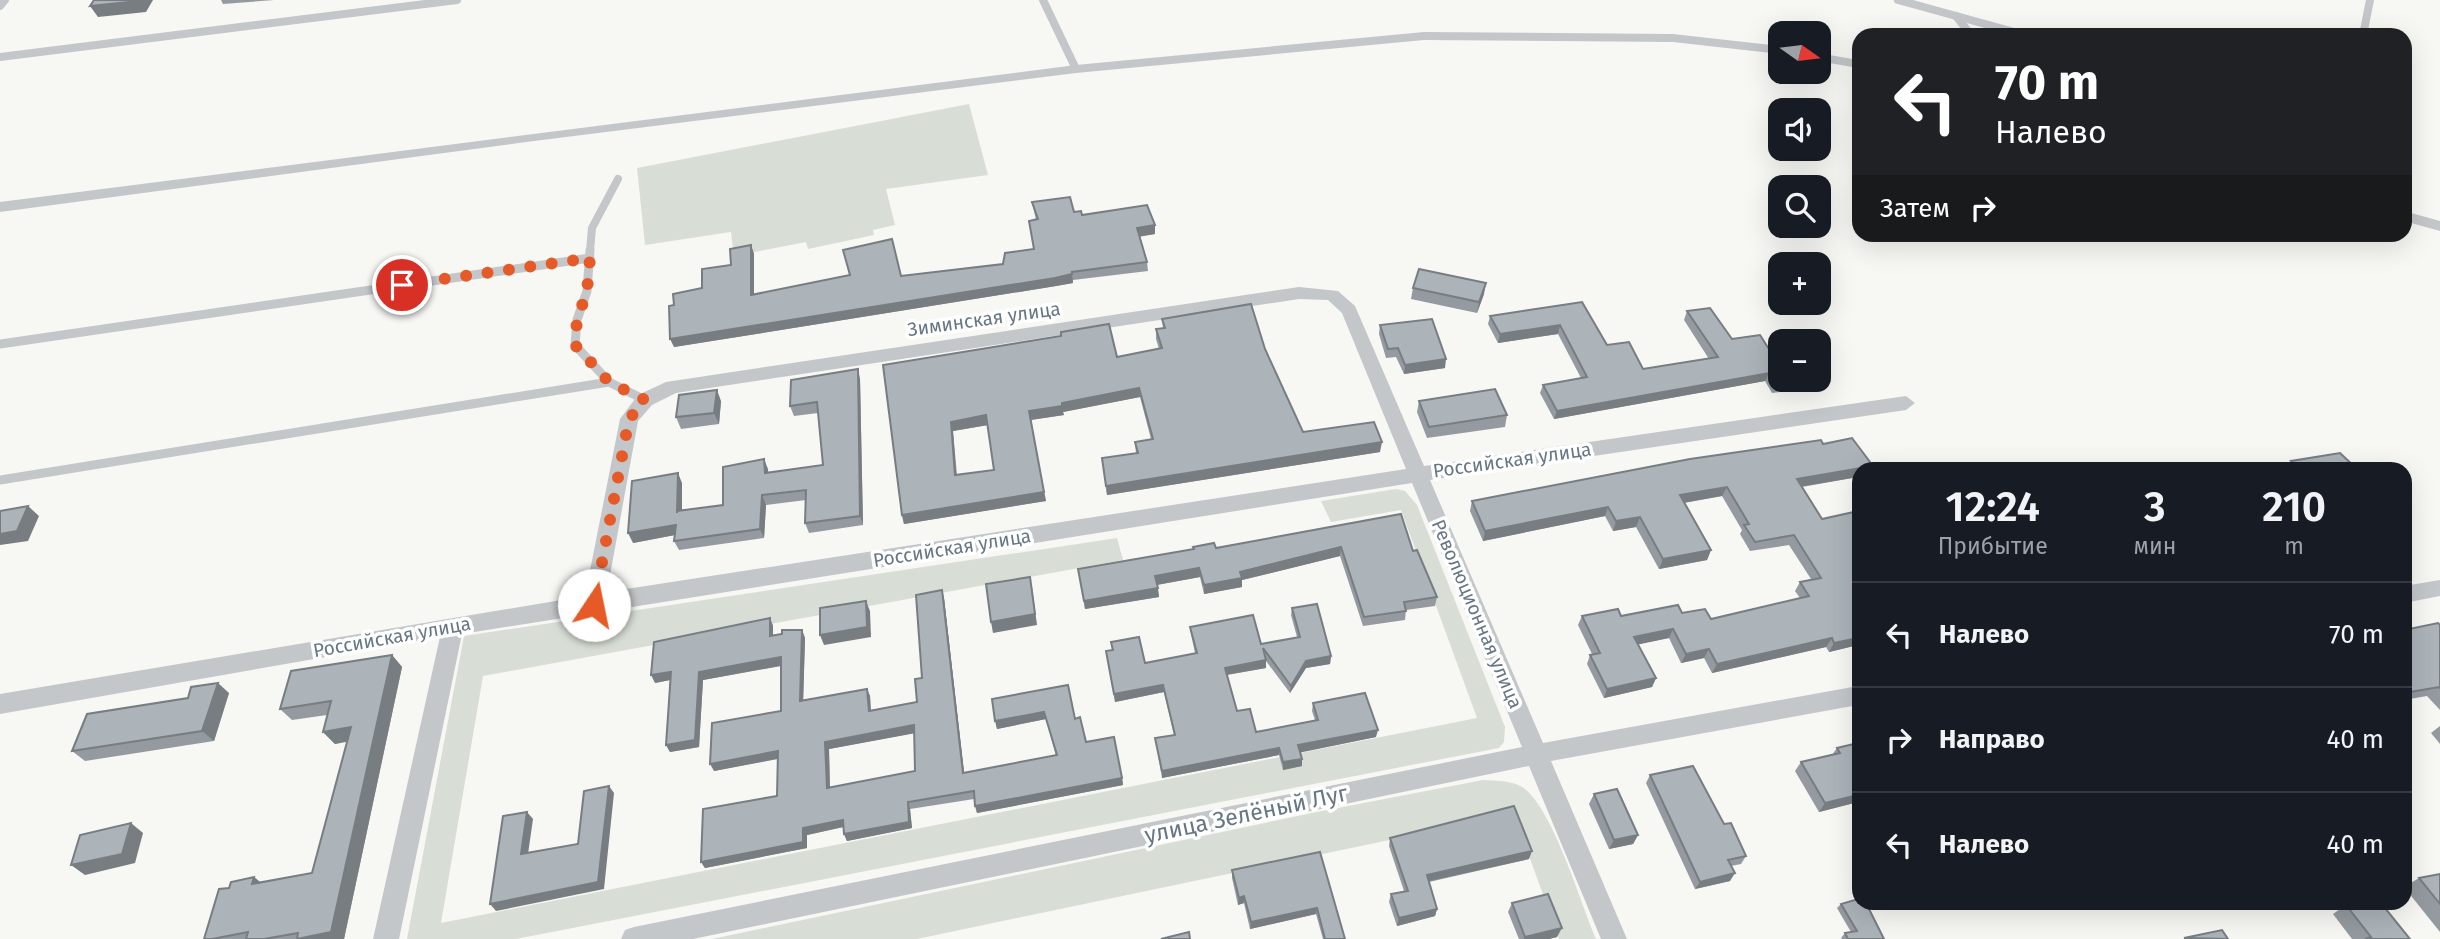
<!DOCTYPE html>
<html lang="ru">
<meta charset="utf-8">
<style>
:root{--surface:#171b24;--page:#242831;--text:#f1f3f6;--muted:#9ea1a6;--line:#363941}
body{margin:0;font-family:"Fira Sans",sans-serif;background:var(--page);color:var(--text);height:100vh;display:flex;flex-direction:column;font-size:26px;white-space:nowrap}
*{box-sizing:border-box;margin:0}
p{font-size:23px;color:var(--muted)}
.icon{flex:none;width:38px;height:38px;fill:none;stroke:currentColor;stroke-width:2;stroke-linecap:round;stroke-linejoin:round}
.map{position:relative;flex:1;overflow:hidden}
.sheet{position:absolute;left:1852px;top:462px;width:560px;height:448px;display:flex;flex-direction:column;background:var(--surface);border-radius:21px;box-shadow:0 7px 28px #0002}
.sheet>*{flex:none}
.top-card{position:absolute;left:1852px;top:28px;width:560px;height:214px;border-radius:21px;box-shadow:0 7px 28px #0002;background:#202124;color:#fff;overflow:hidden}
.needle{width:46px;rotate:104deg}
.controls{position:absolute;left:1768px;top:21px;display:grid;gap:14px}
.controls a{display:grid;place-items:center;width:63px;height:63px;border-radius:14px;background:var(--surface);box-shadow:0 7px 28px #0002;font-size:35px}
.pin{position:absolute;display:grid;place-items:center;width:60px;height:60px;color:#fff;margin:-30px;border:4px solid #fff;border-radius:50%;box-shadow:0 2px 7px #0007}
.me{position:absolute;width:77px;margin:-38px;rotate:11deg;stroke-linejoin:round;filter:drop-shadow(0 0 5px #0008)}
.turn{display:flex;align-items:center;gap:24px;height:147px;padding:0 28px;font-size:32px}
.turn .icon{width:91px;height:91px;stroke-width:2.5}
.turn b{display:block;font-size:49px;line-height:60px}
.then{display:flex;align-items:center;height:66px;padding:0 28px;background:#0003;gap:14px;font-size:26px}
.eta{display:flex;justify-content:space-evenly;align-items:center;height:119px;text-align:center}
.eta b{font-size:42px;font-weight:600;line-height:49px}
ul{padding:0;list-style:none}
li{display:flex;align-items:center;gap:21px;height:105px;padding:0 28px;border-top:2px solid var(--line)}
li div{flex:1}
li b{display:block;font-size:26px}
li em{font-style:normal}
.map>svg:first-child{display:block}
.green{fill:#d8ded5}
.lines{fill:none;stroke-linecap:round;stroke-linejoin:round}
.lane-far1{stroke:#c3c7ca;stroke-width:8}
.lane{stroke:#c3c7ca;stroke-width:9}
.street{fill:#c3c7ca;fill-rule:evenodd}
.wall{fill:#949a9f;fill-rule:evenodd}
.shaded-wall{fill:#787d82}
.building{fill:#acb3b9;stroke:#787d82;stroke-width:2;fill-rule:evenodd}
.route{stroke:#e55a27;stroke-width:12;stroke-dasharray:0 21.6}
.labels{text-anchor:middle;dominant-baseline:central;stroke-width:7;stroke-linejoin:round;paint-order:stroke}
.street-label{font-size:19px;fill:#667685;stroke:#fff}
.near-street-label{font-size:23px;fill:#667685;stroke:#fff}
</style>
<div class="map">
<svg width="2440" height="939" viewBox="0 0 2440 939">
<rect width="100%" height="100%" fill="#f7f7f4"/>
<g class="green">
<polygon points="969,104 988,175 886,189 895,225 873,230 874,235 808,249 806,242 734,256 731,232 645,245 637,168"/>
<polygon points="1396,489 1405,491 1417,505 1505,727 1504,742 1499,748 516,939 407,939 464,636 1117,538 1123,560 483,676 441,923 1477,718 1401,510 1331,522 1321,501"/>
<path d="M1483,780C1496,781 1514,780 1525,789C1554,813 1580,901 1596,939H1559L1514,814L917,939H712L1312,813Z"/>
</g>
<g class="lines">
<g class="lane-far1">
<polyline points="1043,0 1076,69"/>
<polyline points="1898,0 2025,35"/>
<polyline points="0,6 5,0"/>
<polyline points="1956,16 1971,35"/>
<polyline points="2363,35 2370,0"/>
<polyline points="0,57 457,0"/>
<polyline points="590,251 592,228 618,179"/>
</g>
<g class="lane">
<polyline points="590,250 587,291 577,320 575,345 609,382"/>
<polyline points="0,344 590,258"/>
<polyline points="0,480 609,382 645,400"/>
</g>
<g class="street">
<polygon points="1424,32 1673,34 1780,46 1780,54 1673,42 1424,40 1076,73 526,142 0,212 0,202 1076,65"/>
<polygon points="1818,53 1858,60 1858,68 1818,61"/>
<polygon points="2404,211 2440,221 2440,231 2404,221"/>
<path d="M1299,287L1338,291L1355,306L1424,466L1906,396L1915,403L1906,410L1430,480L1543,743L1858,686V705L1551,761L1627,939H1601L1529,766L693,939H621L625,930L634,927L1522,747L1412,483L462,634L399,939H373L440,637L0,714V694L585,596L620,419L638,395L666,382ZM1299,299L1328,300L1342,313L1406,469L607,592L638,421L652,405L676,393Z"/>
<polygon points="2440,580 2440,596 2404,603 2404,586"/>
</g>
</g>
<g class="wall">
<polygon points="221,0 274,0 223,4"/>
<polygon points="1032,202 1082,215 1155,225 1155,234 1140,236 1147,262 1148,271 1073,280 1073,283 1056,286 674,347 674,305 702,288 731,265 751,245 754,254 754,295 1003,264 1034,249 1029,221 1036,220"/>
<polygon points="1413,288 1484,294 1477,313 1411,299"/>
<polygon points="1582,302 1607,345 1643,369 1709,359 1684,320 1687,311 1732,339 1776,360 1800,381 1796,390 1772,393 1765,381 1554,419 1540,393 1543,385 1581,378 1558,334 1498,343 1488,324 1490,316"/>
<path d="M1162,319L1265,349L1303,432L1380,452L1107,495L1102,458L1136,453L1135,442L1151,439L1140,397L1063,412L1064,415L1031,420L1046,501L904,524L902,515L883,365L1117,357L1159,349L1156,339V329L1163,328ZM988,425L994,470L957,475L953,431Z"/>
<polygon points="1380,325 1445,368 1404,374 1396,357 1386,358 1379,334"/>
<polygon points="860,379 863,525 809,533 805,523 806,500 766,505 764,538 679,550 674,541 675,535 633,543 682,483 682,510 723,505 764,459 768,473 823,465 818,413 794,416 790,406"/>
<polygon points="721,401 719,424 681,429 676,417"/>
<polygon points="1419,401 1507,415 1505,427 1427,438 1417,412"/>
<polygon points="1823,444 1858,469 1858,477 1802,487 1858,645 1829,652 1826,647 1712,673 1704,658 1681,663 1669,638 1638,644 1656,678 1652,687 1604,698 1587,664 1590,655 1592,654 1578,625 1582,616 1621,616 1682,613 1711,619 1800,598 1795,591 1800,582 1811,579 1789,545 1750,551 1740,534 1742,530 1722,496 1684,503 1711,550 1707,560 1659,569 1636,527 1613,531 1605,516 1483,541 1470,511 1472,501"/>
<polygon points="2291,461 2357,469 2288,469 2286,467"/>
<polygon points="1401,514 1413,551 1437,597 1435,606 1406,610 1405,620 1363,626 1340,556 1242,580 1242,587 1204,594 1200,577 1157,585 1159,597 1085,609 1078,569 1216,548"/>
<path d="M942,590L944,598L964,773L1056,756L1046,719L997,729L992,699L1075,719L1086,742L1122,778L1123,785L977,813L974,799L910,809L912,828L847,841L844,834V827L807,835V848L705,868L701,862L777,796L778,759L714,771L781,711V666L703,680L699,747L670,752L666,745L670,680L655,683L770,618L773,626V635L802,630L805,638L803,700L867,689L870,696L871,710L917,702ZM914,733L915,771L830,787L829,749Z"/>
<polygon points="1292,608 1331,656 1330,664 1306,668 1290,693 1266,661 1266,668 1227,675 1237,711 1256,732 1315,720 1312,711 1313,703 1376,737 1300,752 1302,759 1302,766 1283,770 1279,755 1162,778 1155,738 1174,735 1164,692 1115,702 1106,651 1112,650 1111,642 1145,663 1195,653 1191,634 1190,627 1261,644 1297,637 1291,615"/>
<polygon points="2440,625 2440,710 2427,696 2404,700 2404,630"/>
<polygon points="392,655 402,667 344,939 204,939 229,888 254,877 260,882 312,873 347,741 335,744 323,732 327,715 292,720 280,709"/>
<polygon points="229,693 214,741 85,761 72,751"/>
<polygon points="2440,726 2440,744 2431,733"/>
<polygon points="1858,743 1858,802 1819,812 1795,771 1801,762 1832,755 1837,748"/>
<polygon points="1650,775 1724,824 1746,856 1741,864 1731,866 1730,881 1695,889 1646,783"/>
<polygon points="1594,794 1638,835 1633,844 1609,849 1589,804"/>
<polygon points="1390,838 1529,859 1429,882 1437,909 1435,916 1397,926 1389,902 1391,894 1404,891 1389,846"/>
<polygon points="1320,852 1345,939 1323,939 1316,914 1250,929 1244,903 1238,905 1232,878 1232,870"/>
<polygon points="2440,874 2440,932 2404,887 2419,878"/>
<polygon points="1512,903 1557,937 1549,939 1519,939 1508,912"/>
<polygon points="1841,904 1884,939 1842,939 1841,938 1845,933 1851,932 1837,908"/>
<polygon points="2346,905 2410,939 2352,939 2333,914"/>
</g>
<g class="shaded-wall">
<polygon points="140,0 153,0 146,12 98,17 90,6"/>
<polygon points="1155,225 1155,234 1138,237 1137,228"/>
<polygon points="751,245 754,254 754,304 751,295"/>
<polygon points="1072,274 1073,283 1056,286 674,347 670,339"/>
<polygon points="1486,283 1484,294 1477,313 1479,302"/>
<polygon points="1560,325 1558,334 1498,343 1500,334"/>
<polygon points="1446,359 1445,368 1404,374 1405,365"/>
<polygon points="858,369 860,379 863,525 860,516"/>
<polygon points="1769,373 1765,381 1554,419 1557,411"/>
<polygon points="1139,388 1140,397 1063,412 1064,415 1030,420 1029,411 1062,403"/>
<polygon points="717,390 721,401 719,424 714,413"/>
<polygon points="986,415 988,425 953,431 957,484 955,475 951,422"/>
<polygon points="1382,442 1380,452 1107,495 1106,486"/>
<polygon points="764,459 768,469 769,483 765,473"/>
<polygon points="1873,466 1871,469 1858,469 1858,477 1792,488 1797,479"/>
<polygon points="678,473 682,483 682,523 677,513"/>
<polygon points="1727,487 1722,496 1676,504 1680,495"/>
<polygon points="1044,492 1046,501 904,524 902,515"/>
<polygon points="762,495 766,505 764,538 760,529"/>
<polygon points="28,506 39,516 28,541 0,545 0,534"/>
<polygon points="1608,507 1605,516 1483,541 1485,531"/>
<polygon points="1640,517 1636,527 1613,531 1616,521"/>
<polygon points="676,525 680,534 633,543 628,533"/>
<polygon points="1341,547 1340,556 1242,580 1242,587 1204,594 1204,585 1240,572"/>
<polygon points="1711,550 1707,560 1659,569 1663,559"/>
<polygon points="1199,568 1200,577 1156,585 1155,576"/>
<polygon points="1032,587 1037,625 993,633 991,622"/>
<polygon points="1158,588 1159,597 1085,609 1084,601"/>
<polygon points="942,590 944,598 965,780 963,773"/>
<polygon points="866,601 870,611 871,637 824,645 820,635"/>
<polygon points="770,618 773,626 773,643 770,636"/>
<polygon points="1673,629 1669,638 1631,646 1634,637"/>
<polygon points="802,630 805,638 803,708 800,701"/>
<polygon points="1832,638 1826,647 1712,673 1717,664"/>
<polygon points="1858,638 1858,645 1829,652 1834,643"/>
<polygon points="1709,649 1704,658 1681,663 1686,654"/>
<polygon points="392,655 402,667 344,939 297,939"/>
<polygon points="1331,656 1330,664 1306,668 1290,693 1291,686 1306,661"/>
<polygon points="781,657 785,665 703,680 699,747 670,752 666,745 699,672"/>
<polygon points="1266,660 1266,668 1225,675 1225,668"/>
<polygon points="671,672 675,679 655,683 651,675"/>
<polygon points="1656,678 1652,687 1604,698 1607,689"/>
<polygon points="218,683 229,693 214,741 202,731"/>
<polygon points="1163,685 1164,692 1115,702 1114,694"/>
<polygon points="867,689 870,696 871,718 869,711"/>
<polygon points="1044,712 1046,719 997,729 995,721"/>
<polygon points="914,725 916,733 829,749 830,795 827,788 825,742"/>
<polygon points="351,727 362,739 335,744 323,732"/>
<polygon points="1378,730 1376,737 1298,753 1298,745"/>
<polygon points="1279,748 1279,755 1162,778 1162,771"/>
<polygon points="778,751 781,758 714,771 710,764"/>
<polygon points="1302,759 1302,766 1283,770 1283,762"/>
<polygon points="1122,778 1123,785 977,813 975,806"/>
<polygon points="609,786 614,793 604,889 496,911 490,904 598,882"/>
<polygon points="1858,795 1858,802 1819,812 1825,803"/>
<polygon points="908,802 910,809 912,828 847,841 844,834"/>
<polygon points="527,812 533,819 527,861 521,854"/>
<polygon points="843,820 847,826 807,835 807,848 705,868 701,862 803,828"/>
<polygon points="131,823 143,833 135,863 85,875 71,865"/>
<polygon points="1638,835 1633,844 1609,849 1614,840"/>
<polygon points="1532,851 1529,859 1425,882 1427,875"/>
<polygon points="1735,873 1730,881 1695,889 1700,882"/>
<polygon points="254,877 267,888 252,884"/>
<polygon points="1244,896 1244,903 1238,905 1239,898"/>
<polygon points="1317,908 1316,914 1250,929 1251,922"/>
<polygon points="1437,909 1435,916 1397,926 1399,918"/>
<polygon points="1562,928 1557,937 1549,939 1524,939 1525,937"/>
</g>
<g class="building">
<polygon points="94,0 140,0 139,1 90,6"/>
<polygon points="1070,197 1074,212 1081,211 1082,215 1147,205 1155,225 1137,228 1147,262 1072,272 1072,274 1055,278 670,339 669,306 674,305 673,294 702,288 702,269 731,265 730,249 751,245 751,295 850,275 843,250 892,239 901,276 1003,264 1005,253 1034,249 1029,221 1038,219 1032,202"/>
<polygon points="1419,269 1486,283 1479,302 1413,288"/>
<polygon points="1582,302 1607,345 1629,342 1643,369 1718,357 1687,311 1710,308 1732,339 1760,335 1776,360 1780,359 1780,380 1799,380 1800,381 1776,384 1769,373 1557,411 1543,385 1587,377 1560,325 1500,334 1490,316"/>
<path d="M1251,304L1265,349L1303,432L1374,422L1382,442L1106,486L1102,458L1138,453L1135,442L1153,439L1139,388L1062,403V406L1029,411L1044,492L902,515L883,365L1061,336V332L1109,324L1117,357L1162,348L1156,329L1165,328L1162,319ZM986,415L994,470L955,475L951,422Z"/>
<polygon points="1432,319 1446,359 1405,365 1398,348 1388,349 1380,325"/>
<polygon points="858,369 860,516 805,523 806,490 762,495 760,529 674,541 676,525 628,533 632,481 678,473 677,513 677,511 723,505 723,467 764,459 765,473 823,465 817,402 790,406 791,380"/>
<polygon points="1495,389 1507,415 1429,427 1419,401"/>
<polygon points="717,390 714,413 676,417 679,395"/>
<polygon points="1852,438 1873,466 1797,479 1822,519 1858,511 1858,638 1834,643 1832,638 1717,664 1709,649 1686,654 1673,629 1634,637 1656,678 1607,689 1590,655 1600,653 1582,616 1618,609 1621,616 1678,605 1682,613 1705,609 1711,619 1809,596 1800,582 1821,578 1794,535 1755,542 1744,525 1749,524 1727,487 1680,495 1711,550 1663,559 1640,517 1616,521 1608,507 1485,531 1472,501 1690,459 1821,440 1823,444"/>
<polygon points="2340,453 2357,469 2299,469 2291,461"/>
<polygon points="28,506 17,531 0,534 0,511"/>
<polygon points="1401,514 1413,551 1417,550 1437,597 1404,602 1406,611 1364,617 1341,547 1240,572 1242,578 1204,585 1199,568 1155,576 1158,588 1084,601 1078,569 1194,549 1193,547 1214,543 1216,548"/>
<polygon points="1030,577 1035,614 991,622 986,584"/>
<path d="M942,590L963,773L1057,755L1044,712L995,721L992,699L1068,685L1075,719L1080,717L1086,742L1114,737L1122,778L975,806L974,791L908,802L909,822L844,834L843,820L803,828V842L701,862L703,809L777,796L778,751L710,764L712,723L781,711V657L699,672L695,740L666,745L671,672L651,675L654,642L770,618V636L782,634V630H802L800,701L867,689L869,711L917,702L915,679L922,678L916,595ZM914,725L915,771L827,788L825,742Z"/>
<polygon points="866,601 867,627 820,635 820,608"/>
<polygon points="1317,604 1331,656 1306,661 1291,686 1263,648 1266,660 1225,668 1237,711 1250,709 1256,732 1318,720 1313,703 1365,693 1378,730 1298,745 1302,759 1283,762 1279,748 1162,771 1155,738 1175,735 1163,685 1114,694 1106,651 1113,650 1111,642 1139,637 1145,663 1197,653 1190,627 1253,615 1261,644 1300,637 1292,608"/>
<polygon points="2438,623 2440,625 2440,688 2439,687 2404,693 2404,630"/>
<polygon points="392,655 331,932 297,939 298,933 264,939 246,939 248,932 212,939 204,939 219,889 229,888 231,882 254,877 252,884 312,873 351,727 323,732 331,701 280,709 291,671"/>
<polygon points="218,683 202,731 72,751 87,714 188,698 191,687"/>
<polygon points="1858,743 1858,795 1825,803 1801,762 1840,753 1837,748"/>
<polygon points="1693,766 1724,824 1731,823 1746,856 1728,860 1735,873 1700,882 1650,775"/>
<polygon points="609,786 598,882 490,904 503,816 527,812 521,854 578,844 584,791"/>
<polygon points="1617,789 1638,835 1614,840 1594,794"/>
<polygon points="1514,806 1532,851 1427,875 1437,909 1399,918 1391,894 1408,891 1390,838"/>
<polygon points="131,823 122,854 71,865 80,835"/>
<polygon points="1320,852 1345,939 1325,939 1317,908 1251,922 1244,896 1239,898 1232,870"/>
<polygon points="2440,874 2440,904 2419,878"/>
<polygon points="1548,894 1562,928 1525,937 1512,903"/>
<polygon points="1858,899 1858,903 1866,903 1884,939 1848,939 1845,933 1857,931 1841,904"/>
<polygon points="2357,903 2381,903 2410,939 2365,939 2371,937 2346,905"/>
<polygon points="2222,930 2228,939 2184,938"/>
<polygon points="1189,932 1190,939 1161,939"/>
</g>
<g class="lines">
<polyline class="route" points="402,285 590,258 587,291 577,320 575,345 609,382 645,400 629,419 594,605"/>
</g>
<g class="labels">
<g class="street-label">
<text transform="translate(984 319) rotate(-8)">Зиминская улица</text>
<text transform="translate(1512 460) rotate(-8)">Российская улица</text>
<text transform="translate(952 548) rotate(-9)">Российская улица</text>
<text transform="translate(1477 614) rotate(67)">Революционная улица</text>
<text transform="translate(392 637) rotate(-10)">Российская улица</text>
</g>
<g class="near-street-label">
<text transform="translate(1246 814) rotate(-12)">улица Зелёный Луг</text>
</g>
</g>
</svg>
<div class="controls">
<a><svg class="needle" viewBox="-14 -14 28 28"><path d="M0-13l5 13h-10z" fill="#e53935"/><path d="M0 13l5-13h-10z" fill="#9ea1a6"/></svg></a>
<a><svg class="icon" aria-label="sound" viewBox="0 0 24 24"><path d="M4 9h4l5-4v14l-5-4H4zM17 9q2 3 0 6"/></svg></a>
<a><svg class="icon" aria-label="search" viewBox="0 0 24 24"><circle cx="10" cy="10" r="6"/><path d="M15 15l6 6"/></svg></a>
<a>+</a>
<a>−</a>
</div>
<div class="pin" style="left:402px;top:285px;background:#d93025"><svg class="icon" aria-label="arrive" viewBox="0 0 24 24"><path d="M6 21V4h12l-3 4 3 4H6"/></svg></div>
<svg class="me" style="left:594px;top:605px" viewBox="-20 -20 40 40"><circle r="19" fill="#fff"/><path d="M0-13L10 11 0 6-10 11z" fill="#e55a27"/></svg>
<div class="top-card">
<div class="turn"><svg class="icon" aria-label="left" viewBox="0 0 24 24"><path d="M17 20v-9H6M10 6l-5 5 5 5"/></svg><div><b>70 m</b>Налево</div></div>
<div class="then">Затем<svg class="icon" aria-label="right" viewBox="0 0 24 24"><path d="M7 20v-9h11M14 6l5 5-5 5"/></svg></div>
</div>
<section class="sheet">
<div class="eta">
<div><b>12:24</b><p>Прибытие</p></div>
<div><b>3</b><p>мин</p></div>
<div><b>210</b><p>m</p></div>
</div>
<ul>
<li><svg class="icon" aria-label="left" viewBox="0 0 24 24"><path d="M17 20v-9H6M10 6l-5 5 5 5"/></svg><div><b>Налево</b></div><em>70 m</em></li>
<li><svg class="icon" aria-label="right" viewBox="0 0 24 24"><path d="M7 20v-9h11M14 6l5 5-5 5"/></svg><div><b>Направо</b></div><em>40 m</em></li>
<li><svg class="icon" aria-label="left" viewBox="0 0 24 24"><path d="M17 20v-9H6M10 6l-5 5 5 5"/></svg><div><b>Налево</b></div><em>40 m</em></li>
</ul>
</section>
</div>
